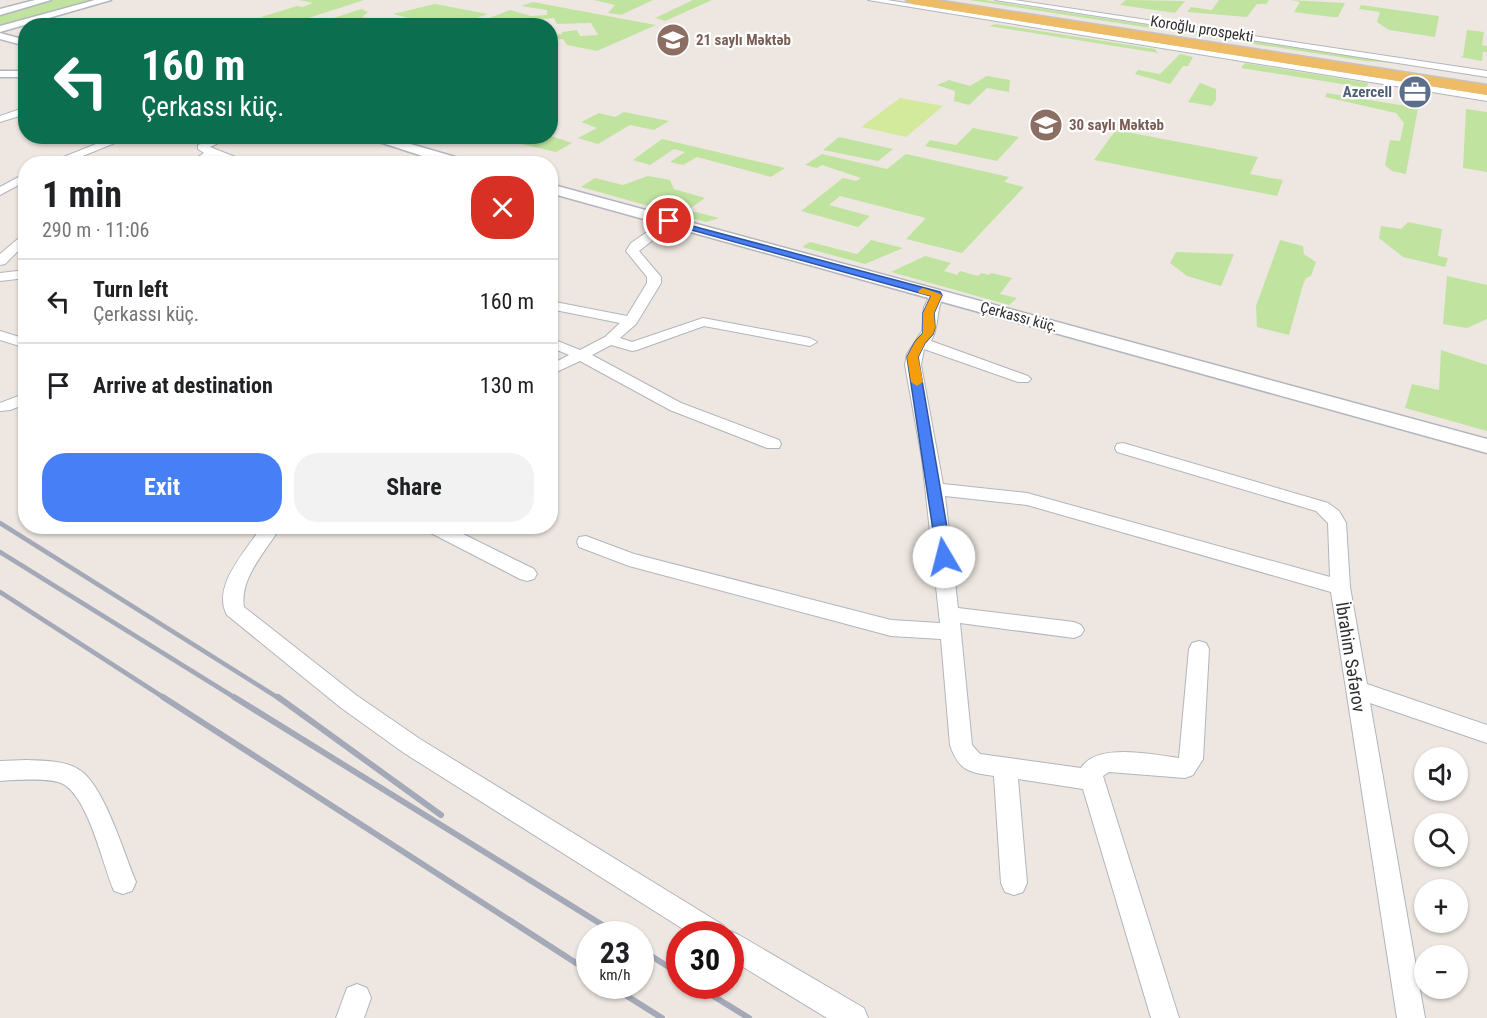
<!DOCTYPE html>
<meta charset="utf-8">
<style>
:root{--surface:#fff;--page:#f2f2f2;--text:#202124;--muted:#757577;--line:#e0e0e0;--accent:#4780f6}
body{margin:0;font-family:"Roboto Condensed",sans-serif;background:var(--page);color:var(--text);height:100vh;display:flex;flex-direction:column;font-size:22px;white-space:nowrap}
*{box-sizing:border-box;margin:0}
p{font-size:20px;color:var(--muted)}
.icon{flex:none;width:33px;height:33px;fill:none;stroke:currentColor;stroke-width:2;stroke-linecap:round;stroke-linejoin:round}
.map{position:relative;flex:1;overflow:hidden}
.panel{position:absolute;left:18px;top:156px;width:540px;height:378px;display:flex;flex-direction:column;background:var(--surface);border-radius:24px;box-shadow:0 2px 4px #0004}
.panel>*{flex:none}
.hud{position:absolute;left:18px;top:18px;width:540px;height:126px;border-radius:24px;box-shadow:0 2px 4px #0004;background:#0b6e4f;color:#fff;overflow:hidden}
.fabs{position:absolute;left:1414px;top:747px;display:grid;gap:12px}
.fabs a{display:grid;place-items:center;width:54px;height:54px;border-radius:50%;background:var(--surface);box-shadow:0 2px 4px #0004;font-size:30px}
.speed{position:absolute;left:576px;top:921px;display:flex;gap:12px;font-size:30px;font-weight:700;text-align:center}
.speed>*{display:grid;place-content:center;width:78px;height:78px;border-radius:50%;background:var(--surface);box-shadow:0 2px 4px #0004;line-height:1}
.speed small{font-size:15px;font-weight:400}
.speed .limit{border:9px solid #d22;background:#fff;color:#111}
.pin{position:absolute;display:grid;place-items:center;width:51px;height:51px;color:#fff;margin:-26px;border:3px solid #fff;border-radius:50%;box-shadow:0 2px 6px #0007}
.me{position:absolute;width:66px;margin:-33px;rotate:352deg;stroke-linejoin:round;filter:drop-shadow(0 0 4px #0008)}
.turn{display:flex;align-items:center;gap:21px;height:126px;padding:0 24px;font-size:27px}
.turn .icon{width:78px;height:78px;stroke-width:2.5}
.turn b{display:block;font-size:42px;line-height:51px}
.round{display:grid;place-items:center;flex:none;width:63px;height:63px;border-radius:24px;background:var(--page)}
.headline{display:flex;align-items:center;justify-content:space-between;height:102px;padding:0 24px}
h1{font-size:36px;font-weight:700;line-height:45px}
.button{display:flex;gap:12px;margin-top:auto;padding:12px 24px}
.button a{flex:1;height:69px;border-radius:24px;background:var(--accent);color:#fff;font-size:24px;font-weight:700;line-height:69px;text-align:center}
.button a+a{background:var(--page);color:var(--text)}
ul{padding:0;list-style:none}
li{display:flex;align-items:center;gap:18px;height:84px;padding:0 24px;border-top:2px solid var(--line)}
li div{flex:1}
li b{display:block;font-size:22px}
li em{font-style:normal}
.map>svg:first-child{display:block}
.green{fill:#c0e3a0}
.pitch{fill:#d3ea9c}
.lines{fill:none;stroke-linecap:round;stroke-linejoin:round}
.minor-casing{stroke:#b1b5bd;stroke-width:2}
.tertiary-casing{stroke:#b1b5bd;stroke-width:3}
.primary-casing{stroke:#c4c4c4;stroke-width:3}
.minor{fill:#fff;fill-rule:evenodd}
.tertiary{fill:#fff;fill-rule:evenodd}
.primary{fill:#eebb67;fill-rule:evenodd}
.rail-far1{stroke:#a3a9b7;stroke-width:4.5}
.rail{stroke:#a3a9b7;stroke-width:6}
.route{fill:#4780f6;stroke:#2e53a0;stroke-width:1.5}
.slow{fill:#f59e0b}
.labels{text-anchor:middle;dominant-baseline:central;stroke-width:4.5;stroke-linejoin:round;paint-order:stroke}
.far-street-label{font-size:15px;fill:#2e2e2e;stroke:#fff}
.far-education-label{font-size:15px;font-weight:bold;fill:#785e54;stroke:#fff;text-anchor:start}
.far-service-label{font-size:15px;font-weight:bold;fill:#4e5e75;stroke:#fff;text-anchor:end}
.street-label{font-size:18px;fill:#2e2e2e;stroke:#fff}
</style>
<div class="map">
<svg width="1487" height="1018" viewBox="0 0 1487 1018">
<rect width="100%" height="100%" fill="#eee7e1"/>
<g class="green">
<polygon points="54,0 94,0 0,25 0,14"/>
<polygon points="299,0 364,0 287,25 249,25 267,19 261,17 297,6 303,7 313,3"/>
<polygon points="594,0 653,0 621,15 608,13 615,5"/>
<polygon points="693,0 712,0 665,21 655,18"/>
<polygon points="969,0 985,0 1396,63 1365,61"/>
<polygon points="1126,0 1185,1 1175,13 1120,5"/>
<polygon points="1219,0 1269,0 1266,4 1257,4 1247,17 1187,12 1191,7 1212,10"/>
<polygon points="1290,0 1345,3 1338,17 1332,17 1294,12 1300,2"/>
<polygon points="533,2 656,25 597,51 567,45 563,39 551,40 551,35 562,34 562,32 577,30 580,36 598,35 591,23 557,24 554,18 514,22 515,26 479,22 510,10 531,16 547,15 547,10 521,6"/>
<polygon points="435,4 488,14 456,25 313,25 361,9 368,12 362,17 407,24 424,22 393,14"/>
<polygon points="1361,5 1439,16 1435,37 1389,30 1377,22 1380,12 1359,9"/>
<polygon points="996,24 1155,49 1158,53 989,26"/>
<polygon points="1467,30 1484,32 1482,45 1487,46 1487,52 1483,52 1482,61 1460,57 1463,56"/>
<polygon points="1180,54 1193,57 1188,66 1183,66 1170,84 1135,74 1138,70 1160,74"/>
<polygon points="1245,63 1368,83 1367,88 1241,68"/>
<polygon points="987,76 1010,80 1009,92 987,88 969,105 954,101 955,91 937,85 949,80 970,86"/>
<polygon points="1200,83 1216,89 1216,100 1212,106 1188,102"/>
<polygon points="1327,93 1418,108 1406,174 1392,171 1385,165 1390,140 1400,141 1404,123 1396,113 1325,97"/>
<polygon points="1466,109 1487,112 1487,172 1463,168"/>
<polygon points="624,112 669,121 654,130 630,125 598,144 578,138 597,128 581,122 599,113 615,117"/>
<polygon points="973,128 1019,137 997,161 925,146 930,140 956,145"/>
<polygon points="1116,130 1258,157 1250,174 1283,180 1277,196 1094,160"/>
<polygon points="551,136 572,143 556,152 491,137"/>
<polygon points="839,137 893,149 878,161 823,150"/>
<polygon points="662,139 785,168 771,177 697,157 683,165 670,162 685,152 674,149 650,165 633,160"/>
<polygon points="822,154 887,169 906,154 1009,177 1004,182 1024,187 962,253 906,239 926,218 840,196 829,205 870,216 858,227 801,211 843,178 856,181 861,178 822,165 817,168 805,165"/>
<polygon points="648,176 670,180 674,189 705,198 688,210 719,218 706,222 581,187 595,178 623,185"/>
<polygon points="1408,222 1442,229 1438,256 1448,258 1445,267 1403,257 1379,238 1381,226 1401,229"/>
<polygon points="871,240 903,248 865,264 802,247 810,242 857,254"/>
<polygon points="1280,240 1303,246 1304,254 1316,262 1311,276 1306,278 1303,285 1289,335 1257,327 1256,306"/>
<polygon points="1176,252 1234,254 1221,286 1187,276 1170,263"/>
<polygon points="925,256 951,263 944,271 957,275 960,271 978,276 981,273 989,275 991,273 1012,278 1000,294 1017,298 1009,305 891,272"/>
<polygon points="1447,276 1487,285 1487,319 1467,328 1443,324"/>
<polygon points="1441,350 1487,365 1487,431 1405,408 1412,384 1439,390"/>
</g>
<polygon class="pitch" points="900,98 943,106 906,137 861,127"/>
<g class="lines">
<defs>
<g id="minor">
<polygon points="868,0 887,0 1487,95 1487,101"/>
<polygon points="995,0 1014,0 1487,71 1487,77"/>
<polygon points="26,107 26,114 0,122 0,116"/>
<polygon points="116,136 132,136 63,164 46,164"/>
<polygon points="218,136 233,136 210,147 253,164 235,164 213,157 201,164 187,164 204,153 198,149 198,145"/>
<polygon points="26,173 26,181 0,195 0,187"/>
<polygon points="669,217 673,218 673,224 639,251 661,277 661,283 636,324 620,338 632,342 703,318 810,338 817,342 810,346 704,326 637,350 632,351 611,345 592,355 681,403 779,440 781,444 779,448 767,448 670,410 580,361 550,375 550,365 569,355 550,347 550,338 580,350 605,337 620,323 550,309 550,301 627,316 647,283 647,277 626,251 631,243"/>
<polygon points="26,232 26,243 5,264 0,265 0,254"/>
<polygon points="26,270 26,278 0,281 0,273"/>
<path d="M937,291L944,295C935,310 940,326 931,341L1028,376L1031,379L1028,382H1018L924,349L921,365L943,484L1027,493L1330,577L1328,523L1316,511L1117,452L1115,448L1117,444L1123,443L1328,503L1339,511L1346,523L1350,587L1367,684L1487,725V743L1370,703L1425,1018H1397L1331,592L1027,505L945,496L958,608L1074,622L1081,625L1084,630L1081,635L1074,638L960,623L972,745L980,754L1081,768C1097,742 1153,755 1179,758L1189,649L1192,643L1199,641L1206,643L1209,649L1203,759L1193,775L1185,778L1109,772L1103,776L1179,1018H1151L1083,789L1018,779L1027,883L1023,892L1014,895L1005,892L1001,883L994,776C968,772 959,771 950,745L941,639L891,636L629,566L579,547L577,542L579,537L586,536L634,554L891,620L940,623L922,459L905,365L907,354L922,331L924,307L932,292Z"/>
<polygon points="0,331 26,339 26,348 0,340"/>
<polygon points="26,393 26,404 10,410 0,411 0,403"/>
<path d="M262,526H281C267,550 239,578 244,607L356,695L420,739L723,925L726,932L730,931L739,935L864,1008L868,1018H827L730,959V934H691L404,753L340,707L227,615C211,586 247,550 262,526Z"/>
<polygon points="422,526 447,526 534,569 537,574 534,579 527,581 520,579 425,530"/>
<path d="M27,760C44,761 66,760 81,771C105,788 124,854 136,882L132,891L123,894L114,891C102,863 90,803 65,785C53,777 15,780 0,781V761Z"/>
<polygon points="357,984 367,988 371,998 364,1018 336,1018 347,988"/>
</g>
<g id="tertiary">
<polygon points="35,0 51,0 0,15 0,9"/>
<polygon points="95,0 111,0 0,32 0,26"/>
<polygon points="0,33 26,40 26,46 0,39"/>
<rect x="0" y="71" width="26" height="6"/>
<polygon points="361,136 383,136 469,161 471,164 447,164"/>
<polygon points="550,184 1487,439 1487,453 550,193"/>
</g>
<polygon id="primary" points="906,0 936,0 1487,85 1487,95 912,4"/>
</defs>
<use href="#minor" class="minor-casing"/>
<use href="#tertiary" class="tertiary-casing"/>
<use href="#primary" class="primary-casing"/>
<use href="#minor" class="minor"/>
<use href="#tertiary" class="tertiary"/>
<use href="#primary" class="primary"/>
<g class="rail-far1">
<polyline points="0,523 280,699"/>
<polyline points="0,552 237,699"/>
<polyline points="0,592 166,699"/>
</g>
<g class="rail">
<polyline points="163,697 590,972"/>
<polyline points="234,697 617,934"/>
<polyline points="278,697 441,815"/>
<polyline points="640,949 680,974"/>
<polyline points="611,986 662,1018"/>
<polyline points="697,986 749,1018"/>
</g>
</g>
<polygon class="route" points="666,219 940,292 942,295 934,313 935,328 933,334 925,343 918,357 952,557 949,560 939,560 937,557 907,357 915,342 923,333 923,313 931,296 666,223"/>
<polygon class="slow" points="923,288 942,295 934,313 935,328 933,334 925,343 918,357 923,382 917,386 911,382 907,357 915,342 923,333 923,313 931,296 919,293 918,291"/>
<defs>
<symbol id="school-disc" viewBox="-11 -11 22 22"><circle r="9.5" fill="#8d6e63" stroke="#fff"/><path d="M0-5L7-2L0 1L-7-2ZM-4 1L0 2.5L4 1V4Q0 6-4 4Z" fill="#fff"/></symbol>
<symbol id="office-disc" viewBox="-11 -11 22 22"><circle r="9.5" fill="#5c6f8a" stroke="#fff"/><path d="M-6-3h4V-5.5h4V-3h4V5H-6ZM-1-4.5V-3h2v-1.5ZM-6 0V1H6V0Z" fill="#fff"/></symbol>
</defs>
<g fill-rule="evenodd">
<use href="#school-disc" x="654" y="21" width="38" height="38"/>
<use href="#office-disc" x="1396" y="73" width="38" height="38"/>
<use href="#school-disc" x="1027" y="106" width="38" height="38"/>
</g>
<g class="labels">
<g class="far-street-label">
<text transform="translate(1202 29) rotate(9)">Koroğlu prospekti</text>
<text transform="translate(1019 317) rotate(15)">Çerkassı küç.</text>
</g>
<g class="far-education-label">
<text x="696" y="40">21 saylı Məktəb</text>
<text x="1069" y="125">30 saylı Məktəb</text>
</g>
<g class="far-service-label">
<text x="1392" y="92">Azercell</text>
</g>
<g class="street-label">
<text transform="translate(1351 657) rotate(81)">İbrahim Səfərov</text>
</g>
</g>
</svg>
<div class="fabs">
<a><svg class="icon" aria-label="sound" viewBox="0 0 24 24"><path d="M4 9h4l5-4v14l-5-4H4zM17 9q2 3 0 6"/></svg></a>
<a><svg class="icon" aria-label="search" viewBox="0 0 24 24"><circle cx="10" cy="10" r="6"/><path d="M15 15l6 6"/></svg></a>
<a>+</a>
<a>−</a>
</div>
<div class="speed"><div>23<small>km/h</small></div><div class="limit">30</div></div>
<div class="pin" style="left:669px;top:221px;background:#d93025"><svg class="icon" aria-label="arrive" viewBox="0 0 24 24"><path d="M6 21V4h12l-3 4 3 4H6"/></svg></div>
<svg class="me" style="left:944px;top:557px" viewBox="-20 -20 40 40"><circle r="19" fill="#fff"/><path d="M0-13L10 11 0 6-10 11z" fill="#4780f6"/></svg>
<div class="hud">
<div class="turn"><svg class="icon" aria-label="left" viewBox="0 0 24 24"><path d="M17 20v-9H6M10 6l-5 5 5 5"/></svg><div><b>160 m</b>Çerkassı küç.</div></div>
</div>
<section class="panel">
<div class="headline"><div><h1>1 min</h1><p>290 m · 11:06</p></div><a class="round" style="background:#d93025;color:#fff"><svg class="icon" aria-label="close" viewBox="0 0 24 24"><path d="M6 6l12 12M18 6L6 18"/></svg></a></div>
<ul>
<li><svg class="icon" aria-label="left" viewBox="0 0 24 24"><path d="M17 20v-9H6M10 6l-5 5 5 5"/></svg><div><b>Turn left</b><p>Çerkassı küç.</p></div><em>160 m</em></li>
<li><svg class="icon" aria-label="arrive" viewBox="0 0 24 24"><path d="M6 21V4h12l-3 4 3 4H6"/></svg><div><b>Arrive at destination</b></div><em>130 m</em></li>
</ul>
<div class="button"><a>Exit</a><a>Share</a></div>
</section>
</div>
